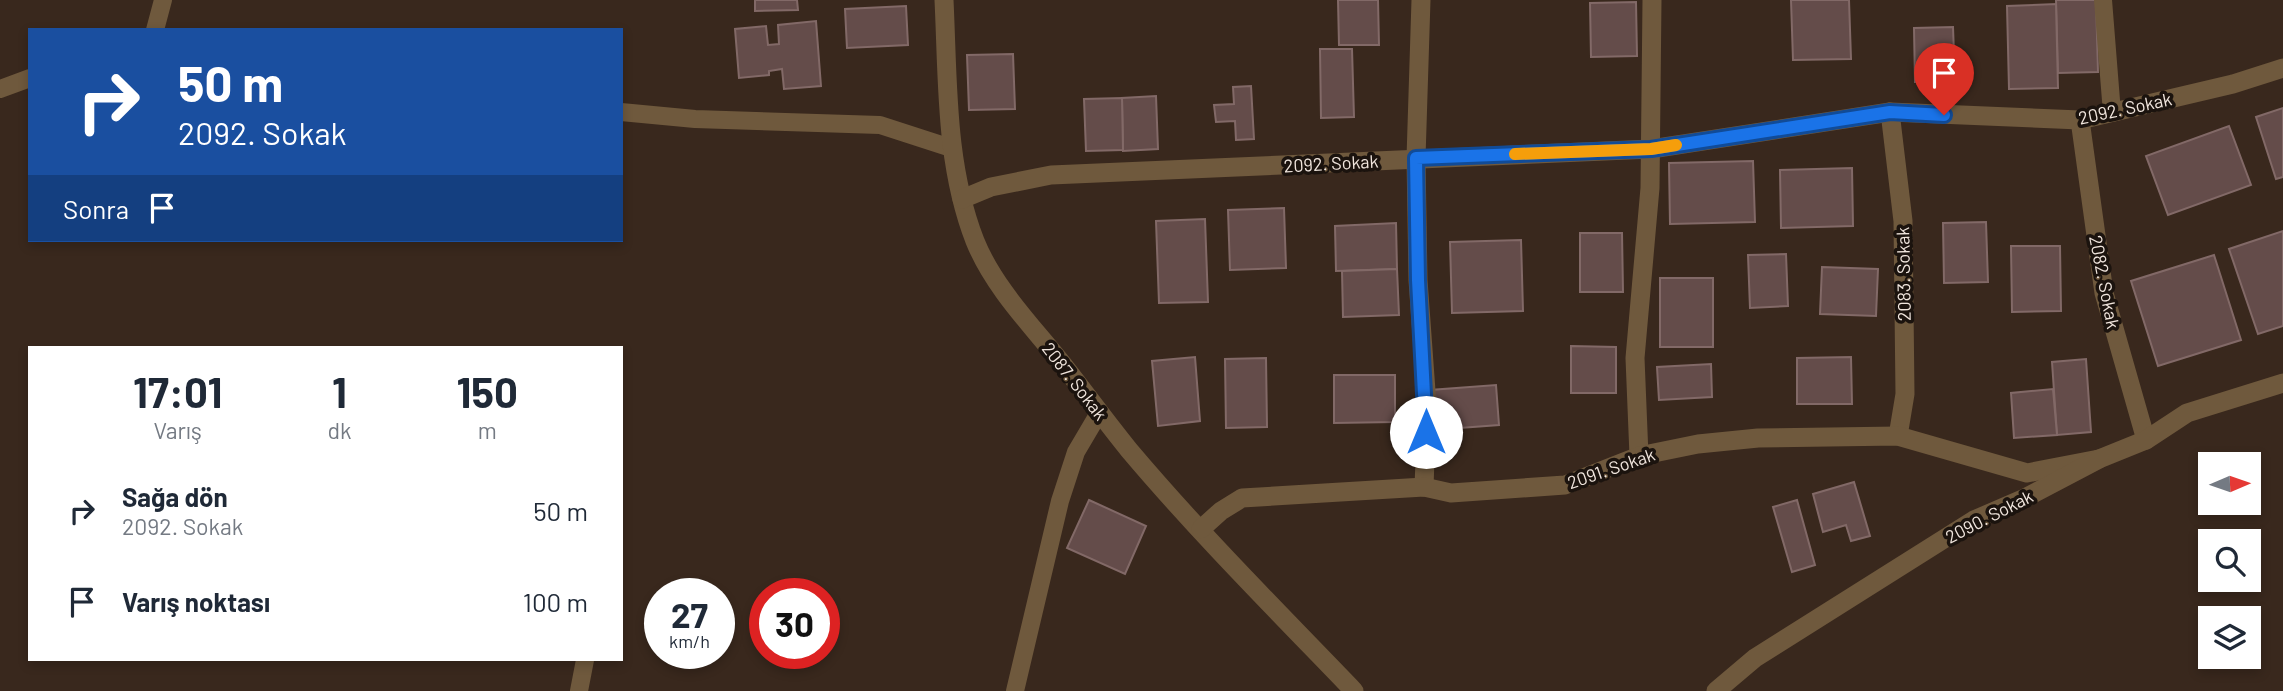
<!DOCTYPE html>
<html lang="tr">
<meta charset="utf-8">
<style>
:root{--surface:#fff;--page:#f2f2f3;--text:#1f2937;--muted:#747a83}
body{margin:0;font-family:Barlow,sans-serif;background:var(--page);color:var(--text);height:100vh;display:flex;flex-direction:column;font-size:26px;white-space:nowrap}
*{box-sizing:border-box;margin:0}
p{font-size:23px;color:var(--muted)}
.icon{flex:none;width:38px;height:38px;fill:none;stroke:currentColor;stroke-width:2;stroke-linecap:round;stroke-linejoin:round}
.map{position:relative;flex:1;overflow:hidden}
.drawer{position:absolute;left:28px;top:346px;width:595px;height:315px;display:flex;flex-direction:column;background:var(--surface);border-radius:0px;box-shadow:0 4px 10px #0003}
.drawer>*{flex:none}
.guide{position:absolute;left:28px;top:28px;width:595px;height:214px;border-radius:0px;box-shadow:0 4px 10px #0003;background:#1a4fa0;color:#fff;overflow:hidden}
.needle{width:46px;rotate:88deg}
.fabs{position:absolute;left:2198px;top:452px;display:grid;gap:14px}
.fabs a{display:grid;place-items:center;width:63px;height:63px;border-radius:0px;background:var(--surface);box-shadow:0 4px 10px #0003;font-size:35px}
.speed{position:absolute;left:644px;top:578px;display:flex;gap:14px;font-size:35px;font-weight:700;text-align:center}
.speed>*{display:grid;place-content:center;width:91px;height:91px;border-radius:50%;background:var(--surface);box-shadow:0 4px 10px #0003;line-height:1}
.speed small{font-size:18px;font-weight:400}
.speed .limit{border:10px solid #d22;background:#fff;color:#111}
.pin{position:absolute;display:grid;place-items:center;width:60px;height:60px;color:#fff;margin:-72px -30px;border-radius:50% 50% 50% 0;rotate:-45deg;box-shadow:0 0 7px #0007}
.pin .icon{rotate:45deg}
.me{position:absolute;width:77px;margin:-38px;rotate:0deg;stroke-linejoin:round;filter:drop-shadow(0 0 5px #0008)}
.turn{display:flex;align-items:center;gap:24px;height:147px;padding:0 35px;font-size:32px}
.turn .icon{width:91px;height:91px;stroke-width:2.5}
.turn b{display:block;font-size:49px;line-height:60px}
.then{display:flex;align-items:center;height:66px;padding:0 35px;background:#0003;gap:14px;font-size:26px}
.eta{display:flex;justify-content:space-evenly;align-items:center;height:119px;text-align:center}
.eta b{font-size:42px;font-weight:700;line-height:49px}
ul{padding:0;list-style:none}
li{display:flex;align-items:center;gap:21px;height:91px;padding:0 35px}
li div{flex:1}
li b{display:block;font-size:26px}
li em{font-style:normal}
.map>svg:first-child{display:block}
.building{fill:#644c4a;stroke:#826967;stroke-width:2}
.lines{fill:none;stroke-linecap:round;stroke-linejoin:round}
.service{stroke:#6f593d;stroke-width:18}
.minor{stroke:#6f593d;stroke-width:19}
.route-casing{stroke:#114b97;stroke-width:18}
.route{stroke:#1a73e8;stroke-width:12}
.slow{stroke:#f59e0b;stroke-width:12}
.labels{text-anchor:middle;dominant-baseline:central;stroke-width:7;stroke-linejoin:round;paint-order:stroke}
.street-label{font-size:18px;fill:#f1e6de;stroke:#1b130e}
</style>
<div class="map">
<svg width="2283" height="691" viewBox="0 0 2283 691">
<rect width="100%" height="100%" fill="#39281d"/>
<g class="building">
<polygon points="755,0 797,0 798,10 755,11"/>
<polygon points="1338,0 1378,0 1379,45 1339,45"/>
<polygon points="1791,0 1849,0 1851,59 1793,60"/>
<polygon points="2056,0 2096,0 2098,72 2058,73"/>
<polygon points="1636,2 1637,56 1591,57 1590,3"/>
<polygon points="2056,4 2058,88 2009,89 2007,6"/>
<polygon points="906,6 908,45 847,48 845,9"/>
<polygon points="816,21 821,86 784,89 782,69 769,71 769,75 739,78 735,29 766,26 768,45 779,44 778,25"/>
<polygon points="1953,27 1955,81 1915,82 1914,28"/>
<polygon points="1320,49 1352,49 1354,117 1321,118"/>
<polygon points="1013,54 1015,109 969,110 967,55"/>
<polygon points="1251,86 1254,139 1236,140 1235,121 1216,122 1214,105 1234,104 1233,87"/>
<polygon points="1156,96 1158,149 1123,151 1122,98"/>
<polygon points="1122,98 1123,150 1086,151 1084,99"/>
<polygon points="2283,108 2283,177 2276,179 2256,117"/>
<polygon points="2229,126 2251,185 2168,215 2146,156"/>
<polygon points="1753,161 1755,222 1670,224 1669,163"/>
<polygon points="1852,168 1853,226 1781,228 1780,170"/>
<polygon points="1284,208 1286,268 1230,270 1228,210"/>
<polygon points="1205,219 1208,302 1159,303 1156,221"/>
<polygon points="1986,222 1988,282 1944,283 1943,223"/>
<polygon points="1396,223 1397,269 1336,271 1335,226"/>
<polygon points="2283,231 2283,326 2258,334 2229,249"/>
<polygon points="1580,233 1622,233 1623,292 1580,292"/>
<polygon points="1521,240 1523,311 1452,313 1450,242"/>
<polygon points="2011,246 2060,246 2061,311 2012,312"/>
<polygon points="1786,254 1788,306 1750,308 1748,255"/>
<polygon points="2214,255 2241,340 2158,366 2131,281"/>
<polygon points="1822,267 1878,269 1876,316 1820,314"/>
<polygon points="1397,269 1399,315 1343,317 1342,271"/>
<rect x="1660" y="278" width="53" height="69"/>
<polygon points="1571,346 1616,347 1616,393 1571,393"/>
<polygon points="1195,357 1200,421 1158,426 1152,361"/>
<polygon points="1851,357 1852,404 1797,404 1797,358"/>
<polygon points="1266,358 1267,427 1226,428 1225,359"/>
<polygon points="2086,359 2091,432 2057,435 2052,362"/>
<polygon points="1711,364 1712,397 1659,400 1657,367"/>
<polygon points="1334,375 1395,375 1395,422 1334,423"/>
<polygon points="1496,385 1499,425 1433,430 1430,390"/>
<polygon points="2053,389 2057,435 2014,438 2011,393"/>
<polygon points="1854,482 1870,536 1851,541 1846,525 1823,532 1813,494"/>
<polygon points="1089,500 1146,526 1125,574 1067,548"/>
<polygon points="1797,500 1815,565 1792,572 1773,507"/>
</g>
<g class="lines">
<g class="service">
<polyline points="2103,0 2112,113"/>
<polyline points="155,30 163,0"/>
<polyline points="0,89 30,78"/>
<polyline points="621,112 695,119 880,125 951,148"/>
<polyline points="579,691 585,660"/>
<polyline points="1015,691 1060,501 1076,452 1099,413"/>
</g>
<g class="minor">
<path d="M944,0C948,81 945,164 975,241C994,288 1033,327 1064,366C1086,394 1107,423 1129,450C1200,534 1278,612 1354,691"/>
<polyline points="1421,0 1416,158 1418,280 1427,405 1424,487"/>
<polyline points="1890,112 1903,221 1905,394 1898,436"/>
<polyline points="2080,120 2104,293 2146,440"/>
<polyline points="962,199 991,187 1051,175 1651,149 1890,112 2080,120 2233,84 2283,68"/>
<polyline points="1639,456 1635,358 1650,188 1652,0"/>
<polyline points="1201,529 1221,511 1242,498 1424,487 1451,493 1565,485 1639,456 1698,444 1758,438 1898,436 2027,473 2099,459"/>
<polyline points="1716,691 1755,658 1974,520 2025,498 2099,459 2146,440 2187,413 2283,383"/>
</g>
</g>
<g class="lines">
<defs>
<polyline id="route" points="1426,432 1418,280 1416,158 1651,149 1890,112 1944,115"/>
</defs>
<use href="#route" class="route-casing"/>
<use href="#route" class="route"/>
<polyline class="slow" points="1515,154 1651,149 1676,145"/>
</g>
<g class="labels">
<g class="street-label">
<text transform="translate(2125 108) rotate(-12)">2092. Sokak</text>
<text transform="translate(1331 163) rotate(-3)">2092. Sokak</text>
<text transform="translate(1903 274) rotate(-91)">2083. Sokak</text>
<text transform="translate(2105 282) rotate(79)">2082. Sokak</text>
<text transform="translate(1075 381) rotate(52)">2087. Sokak</text>
<text transform="translate(1611 468) rotate(-19)">2091. Sokak</text>
<text transform="translate(1989 516) rotate(-27)">2090. Sokak</text>
</g>
</g>
</svg>
<div class="fabs">
<a><svg class="needle" viewBox="-14 -14 28 28"><path d="M0-13l5 13h-10z" fill="#e53935"/><path d="M0 13l5-13h-10z" fill="#747a83"/></svg></a>
<a><svg class="icon" aria-label="search" viewBox="0 0 24 24"><circle cx="10" cy="10" r="6"/><path d="M15 15l6 6"/></svg></a>
<a><svg class="icon" aria-label="layers" viewBox="0 0 24 24"><path d="M12 4l9 5-9 5-9-5zM3 14l9 5 9-5"/></svg></a>
</div>
<div class="speed"><div>27<small>km/h</small></div><div class="limit">30</div></div>
<div class="pin" style="left:1944px;top:115px;background:#d93025"><svg class="icon" aria-label="arrive" viewBox="0 0 24 24"><path d="M6 21V4h12l-3 4 3 4H6"/></svg></div>
<svg class="me" style="left:1426px;top:432px" viewBox="-20 -20 40 40"><circle r="19" fill="#fff"/><path d="M0-13L10 11 0 6-10 11z" fill="#1a73e8"/></svg>
<div class="guide">
<div class="turn"><svg class="icon" aria-label="right" viewBox="0 0 24 24"><path d="M7 20v-9h11M14 6l5 5-5 5"/></svg><div><b>50 m</b>2092. Sokak</div></div>
<div class="then">Sonra<svg class="icon" aria-label="arrive" viewBox="0 0 24 24"><path d="M6 21V4h12l-3 4 3 4H6"/></svg></div>
</div>
<section class="drawer">
<div class="eta">
<div><b>17:01</b><p>Varış</p></div>
<div><b>1</b><p>dk</p></div>
<div><b>150</b><p>m</p></div>
</div>
<ul>
<li><svg class="icon" aria-label="right" viewBox="0 0 24 24"><path d="M7 20v-9h11M14 6l5 5-5 5"/></svg><div><b>Sağa dön</b><p>2092. Sokak</p></div><em>50 m</em></li>
<li><svg class="icon" aria-label="arrive" viewBox="0 0 24 24"><path d="M6 21V4h12l-3 4 3 4H6"/></svg><div><b>Varış noktası</b></div><em>100 m</em></li>
</ul>
</section>
</div>
